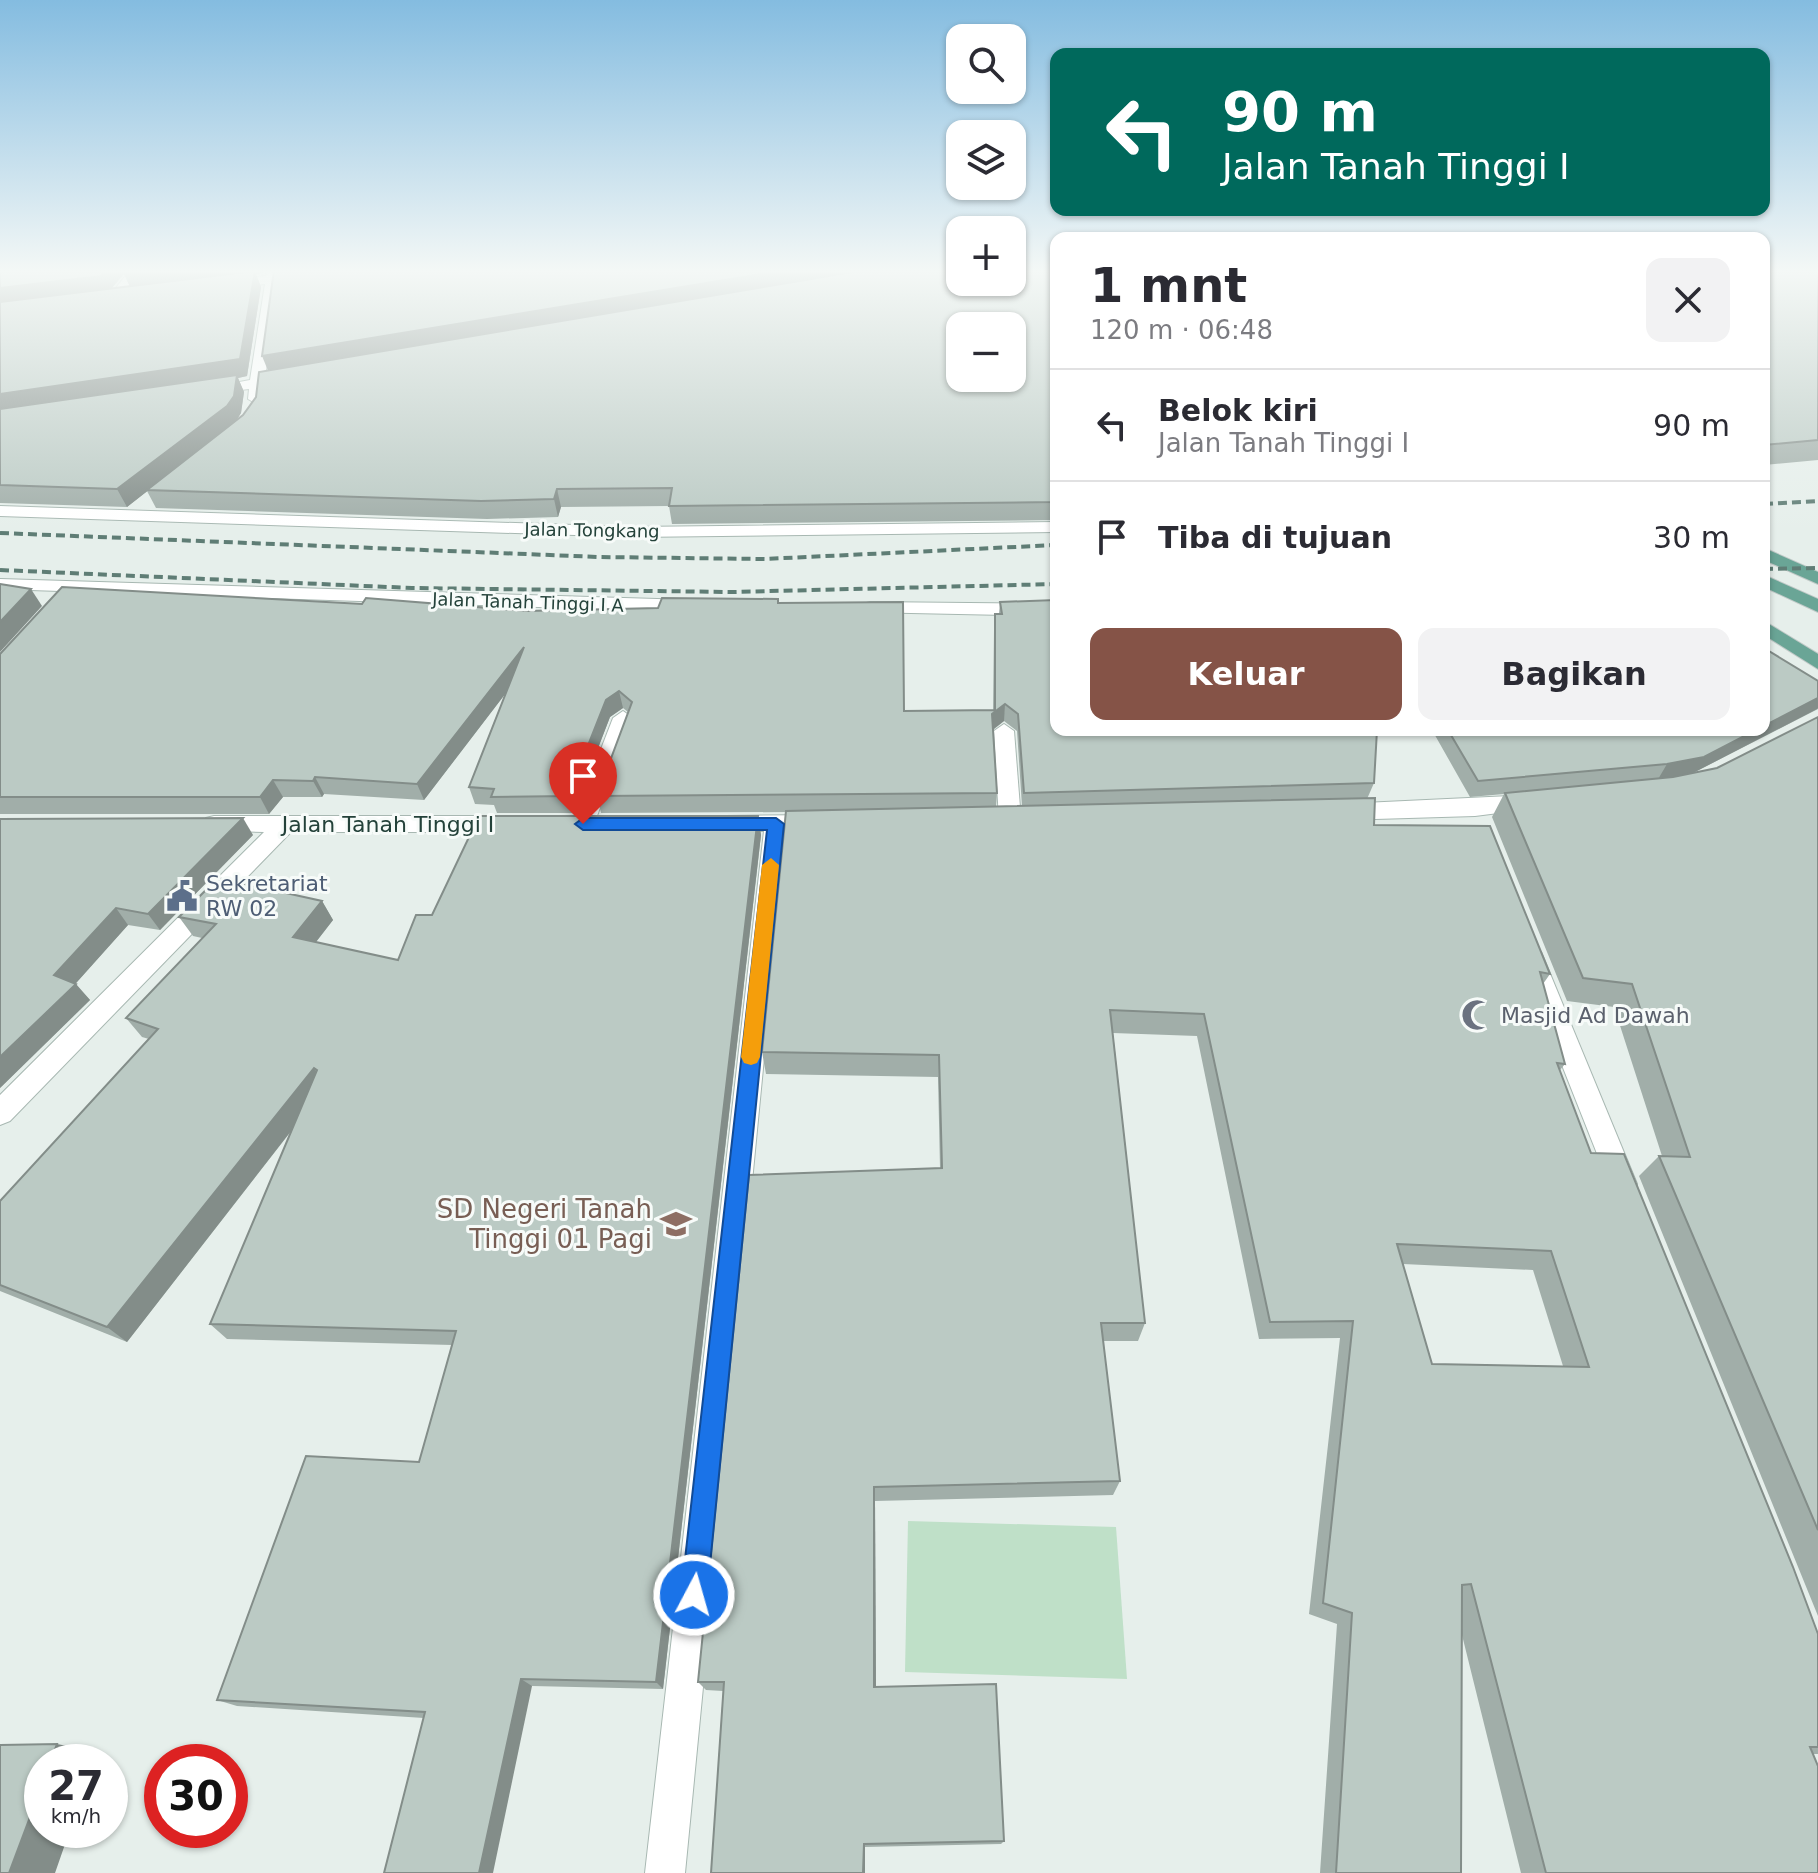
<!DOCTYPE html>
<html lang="id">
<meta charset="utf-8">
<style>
:root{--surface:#fff;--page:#f2f2f3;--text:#2b2b33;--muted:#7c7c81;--line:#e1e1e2;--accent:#855347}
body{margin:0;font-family:"DejaVu Sans",sans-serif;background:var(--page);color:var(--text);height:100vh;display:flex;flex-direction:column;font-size:30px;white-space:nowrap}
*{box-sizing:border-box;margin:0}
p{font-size:26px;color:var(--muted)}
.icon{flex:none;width:44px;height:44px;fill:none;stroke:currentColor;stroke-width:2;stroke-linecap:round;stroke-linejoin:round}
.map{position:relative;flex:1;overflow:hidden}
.panel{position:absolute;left:1050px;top:232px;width:720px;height:504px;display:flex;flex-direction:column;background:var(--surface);border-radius:16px;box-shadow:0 2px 6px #0004}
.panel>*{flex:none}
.hud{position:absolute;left:1050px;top:48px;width:720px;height:168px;border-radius:16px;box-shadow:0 2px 6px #0004;background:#00695c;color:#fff;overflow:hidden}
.controls{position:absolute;left:946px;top:24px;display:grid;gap:16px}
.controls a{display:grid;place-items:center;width:80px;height:80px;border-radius:16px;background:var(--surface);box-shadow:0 2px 6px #0004;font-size:40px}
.speed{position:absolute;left:24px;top:1744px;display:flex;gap:16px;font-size:40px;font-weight:700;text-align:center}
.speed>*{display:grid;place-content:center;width:104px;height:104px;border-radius:50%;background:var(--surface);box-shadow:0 2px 6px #0004;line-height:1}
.speed small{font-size:20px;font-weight:400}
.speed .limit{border:12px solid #d22;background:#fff;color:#111}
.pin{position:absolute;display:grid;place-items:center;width:68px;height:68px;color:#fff;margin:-82px -34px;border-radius:50% 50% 50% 0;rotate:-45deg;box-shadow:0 0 8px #0007}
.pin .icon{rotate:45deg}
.me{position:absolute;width:88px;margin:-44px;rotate:6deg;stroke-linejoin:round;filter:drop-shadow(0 0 6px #0008)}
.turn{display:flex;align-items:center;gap:28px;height:168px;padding:0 40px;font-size:36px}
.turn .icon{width:104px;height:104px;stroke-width:2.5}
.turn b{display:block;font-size:56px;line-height:68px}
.round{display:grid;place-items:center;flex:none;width:84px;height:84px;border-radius:16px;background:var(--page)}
.headline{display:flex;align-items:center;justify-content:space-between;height:136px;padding:0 40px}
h1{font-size:48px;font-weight:600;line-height:60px}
.cta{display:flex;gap:16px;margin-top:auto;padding:16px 40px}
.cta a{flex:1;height:92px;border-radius:16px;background:var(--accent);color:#fff;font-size:32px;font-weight:600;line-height:92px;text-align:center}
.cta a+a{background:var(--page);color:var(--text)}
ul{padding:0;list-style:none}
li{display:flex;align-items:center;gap:24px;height:112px;padding:0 40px;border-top:2px solid var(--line)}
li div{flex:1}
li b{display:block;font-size:30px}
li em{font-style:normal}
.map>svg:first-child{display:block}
.green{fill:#bfe0c8}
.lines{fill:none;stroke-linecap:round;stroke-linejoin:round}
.minor-casing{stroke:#a8b8b2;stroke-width:2}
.major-casing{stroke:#c2cac8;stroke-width:2}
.minor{fill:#fff;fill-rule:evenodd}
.major{fill:#6aa596;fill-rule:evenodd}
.rail{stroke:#5f7d75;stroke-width:4;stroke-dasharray:9 5;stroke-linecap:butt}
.wall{fill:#a1aea9;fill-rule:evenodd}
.shaded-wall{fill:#838d89}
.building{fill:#bbcac4;stroke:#838d89;stroke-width:2;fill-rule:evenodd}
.route{fill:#1a73e8;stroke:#114b97;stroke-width:2}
.slow{fill:#f59e0b}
.labels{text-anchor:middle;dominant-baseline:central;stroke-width:6;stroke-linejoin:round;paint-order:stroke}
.far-street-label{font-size:18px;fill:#24423a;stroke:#f7fbf9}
.street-label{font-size:22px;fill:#24423a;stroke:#f7fbf9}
.service-label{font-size:22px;fill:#4e5e75;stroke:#f7fbf9;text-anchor:start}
.worship-label{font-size:22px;fill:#5b616d;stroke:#f7fbf9;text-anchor:start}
.near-education-label{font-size:26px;fill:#785e54;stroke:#f7fbf9;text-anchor:end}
</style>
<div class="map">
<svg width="1818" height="1873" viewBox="0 0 1818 1873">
<rect width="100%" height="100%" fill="#e6efeb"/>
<polygon class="green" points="908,1521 1116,1527 1127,1679 905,1672"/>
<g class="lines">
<defs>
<g id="minor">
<polygon points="130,270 143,270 120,301 110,301 108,298"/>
<polygon points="267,270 279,270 279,274 355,270 349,274 278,282 265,378 292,376 292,382 264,387 262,399 255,403 248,399 249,389 207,394 207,388 250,380 265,284 229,288 223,284 229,280 266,276"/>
<polygon points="0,506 634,527 1056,522 1056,532 634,537 0,516"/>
<polygon points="0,579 690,600 699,606 690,612 0,589"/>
<polygon points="870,602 1056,604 1056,616 863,612 861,608 863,604"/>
<polygon points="623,711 633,718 594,824 591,830 575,830 572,824 613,718"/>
<polygon points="1004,724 1014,731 1021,820 1018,825 1002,825 999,820 994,731"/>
<polygon points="1529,795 1537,798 1540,803 1537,808 1475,816 1342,820 1334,817 1331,812 1334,807 1342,804"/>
<polygon points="817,815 825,818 828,823 825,828 786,831 685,1873 645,1873 764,831 718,830 715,824 718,818 726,816"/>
<polygon points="214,816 506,816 514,818 517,824 514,830 506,832 291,832 10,1121 0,1125 0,1095 264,832 206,830 203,824 206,818"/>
<polygon points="1532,950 1541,952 1544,959 1637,1184 1633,1193 1623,1197 1613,1193 1609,1184 1520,959 1523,952"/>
</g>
<g id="major">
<polygon points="1764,548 1818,572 1818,584 1764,560"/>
<polygon points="1764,575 1818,599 1818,612 1764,587"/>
<polygon points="1764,621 1818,654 1818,669 1764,635"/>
</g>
</defs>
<use href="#minor" class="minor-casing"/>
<use href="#major" class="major-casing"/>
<use href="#minor" class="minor"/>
<use href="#major" class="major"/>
<g class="rail">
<polyline points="1764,504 1818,501"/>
<polyline points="0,533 599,557 765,559 1056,545"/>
<polyline points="1764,569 1818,568"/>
<polyline points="0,570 412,588 732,592 1056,584"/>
</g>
</g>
<g class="wall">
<path d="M0,270H265L263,273L256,274L261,287L247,376L238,378L244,392L241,413L236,420L1056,270V520L672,524L669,506L561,507L558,517L487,519L156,508L147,491L127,507L0,503ZM124,274L130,286L112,288Z"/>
<polygon points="1764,270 1818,270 1818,460 1764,465"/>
<path d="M778,599L779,603L904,711L993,710L994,630L995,614H999L1000,602L1056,730L1374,783L1367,799L1374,825L1550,974L1543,984L1565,1064L1560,1070L1591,1153L1818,1634V1754H1813L1818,1873H1521L1462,1635L1461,1873H1320L1337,1624L1309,1614L1340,1338L1259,1339L1197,1036L1113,1033L1145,1323L1138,1341H1103L1120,1481L1113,1495L875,1501L876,1687L1004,1841L1001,1844L865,1847V1873H711L723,1691L706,1690L698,1682L940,1168L938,1077L766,1074L762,1052L786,812L601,813L597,796L628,712L623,708L610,717L573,813H497L494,805L475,804L469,787L505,694L424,800L324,794L322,797H283L269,814H0V654L362,604L527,611L658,608ZM1004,721L1017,731L1022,806L996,807L997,793L993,730ZM1403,1264L1533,1270L1563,1366L1432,1364Z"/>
<polygon points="1818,681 1818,709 1693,773 1717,768 1818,717 1818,1616 1639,1176 1659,1156 1662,1156 1614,1007 1567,1001 1492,817 1504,794 1470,797 1432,730 1764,730"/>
<polygon points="758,816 761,835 663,1689 532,1686 424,1718 237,1706 217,1700 419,1462 452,1345 227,1339 210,1324 292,1130 127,1342 0,1291 0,1201 149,1039 142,1037 126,1018 202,938 193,936 179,917 322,901 333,920 316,942 398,960 432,915"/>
<polygon points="0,819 253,835 160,930 128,925 75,984 90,1000 0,1088"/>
</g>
<g class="shaded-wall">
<polygon points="106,270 265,270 263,273 256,274 261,287 247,376 238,378 244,392 241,413 235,423 127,507 117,489 0,413 0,394 131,289 124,274 108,292 0,305 0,288"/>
<polygon points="785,270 881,270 269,373 262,356"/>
<polygon points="557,489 561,507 558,517 554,499"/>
<polygon points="31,589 42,606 0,652 0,622"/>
<polygon points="524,647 529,663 424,800 417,784"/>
<polygon points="619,691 623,708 610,717 573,813 568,796 606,700"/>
<polygon points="1818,698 1818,708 1817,709 1693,773 1657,781 1667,764 1756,730 1764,730 1764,726"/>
<polygon points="1005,704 1004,721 991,731 992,714"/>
<polygon points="315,777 324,794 322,797 313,781"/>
<polygon points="273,780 283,797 269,814 260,797"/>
<polygon points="758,816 761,835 663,1689 656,1682"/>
<polygon points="243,818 253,835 160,930 148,914"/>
<polygon points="322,901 333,920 305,956 293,937"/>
<polygon points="116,908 128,925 69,991 54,975"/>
<polygon points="76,984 90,1000 0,1088 0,1057"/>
<polygon points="314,1068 326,1086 127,1342 107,1327"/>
<polygon points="874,1487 875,1501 876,1695 874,1687"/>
<polygon points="521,1679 532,1686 493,1873 479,1873"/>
<polygon points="57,1744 98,1752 94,1762 50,1762"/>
<polygon points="42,1785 42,1830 70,1830 55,1873 9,1873"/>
<polygon points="864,1844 865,1847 865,1873 863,1873"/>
</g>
<g class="building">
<polygon points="0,270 106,270 101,276 0,288"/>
<polygon points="126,270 152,270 123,273"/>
<polygon points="274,270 785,270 262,356"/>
<path d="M865,270H960V282H1012V270H1056V502L669,506L672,488L557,489L554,499L481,501L147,490L243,415L256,397L259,372ZM960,326H1012V378H960Z"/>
<polygon points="1764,270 1818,270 1818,440 1764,445"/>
<polygon points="255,271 240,359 0,394 0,302"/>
<polygon points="237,375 234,396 227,406 117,489 0,485 0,409"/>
<polygon points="0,584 31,589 0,622"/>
<polygon points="62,587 362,604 366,598 527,611 658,608 662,598 778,599 778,603 903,602 904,711 995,710 995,614 1002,614 1000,602 1056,600 1056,730 1377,730 1374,783 1024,793 1018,714 1005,704 992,714 997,793 597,796 632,702 619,691 606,700 568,796 491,797 494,789 469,787 524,647 417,784 315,777 313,781 273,780 260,797 0,797 0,654"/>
<polygon points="1764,648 1818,681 1818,698 1764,726"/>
<polygon points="1818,717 1818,1530 1659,1156 1690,1157 1632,984 1583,978 1505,793 1673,777 1717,768"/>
<polygon points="1448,730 1756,730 1704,757 1667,764 1478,781"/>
<path d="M1375,798L1374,825L1490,826L1550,974L1540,972L1565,1064L1557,1063L1591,1153L1624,1154L1793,1567L1818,1634V1747H1810L1818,1766V1873H1546L1471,1584L1462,1585L1461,1873H1336L1352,1613L1323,1603L1353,1321L1270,1322L1204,1014L1110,1010L1145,1323H1101L1120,1481L874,1487V1687L996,1684L1004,1841L864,1844L863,1873H711L724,1682H698L749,1175L942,1168L939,1055L762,1052L786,811ZM1397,1244L1551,1251L1589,1367L1432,1364Z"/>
<polygon points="479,816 758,816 656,1682 521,1679 479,1873 384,1873 425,1712 217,1700 306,1456 419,1462 456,1331 210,1324 317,1070 314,1068 107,1327 0,1285 0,1201 158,1029 126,1018 216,924 179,917 218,878 322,901 293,937 398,960 416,915 432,915"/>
<polygon points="243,818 148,914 116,908 54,975 76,984 0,1057 0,819"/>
<polygon points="57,1744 50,1762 42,1762 42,1785 9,1873 0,1873 0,1745"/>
</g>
<linearGradient id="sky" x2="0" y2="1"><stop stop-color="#84bce0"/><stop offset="0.51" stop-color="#f4f8f6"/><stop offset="1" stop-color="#f4f8f6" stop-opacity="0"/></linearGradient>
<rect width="1818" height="532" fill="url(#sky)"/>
<polygon class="route" points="583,818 776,818 784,824 707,1595 703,1604 694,1608 685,1604 681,1595 767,830 583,830 575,824"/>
<polygon class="slow" points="771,858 779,865 760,1057 757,1063 751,1065 744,1063 741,1057 762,865"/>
<defs>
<symbol id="civic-bare" viewBox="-9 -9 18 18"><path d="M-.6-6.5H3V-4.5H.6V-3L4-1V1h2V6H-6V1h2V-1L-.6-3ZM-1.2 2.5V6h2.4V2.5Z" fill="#5c6f8a" stroke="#f7fbf9" stroke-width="2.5" paint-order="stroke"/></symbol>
<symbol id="mosque-bare" viewBox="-9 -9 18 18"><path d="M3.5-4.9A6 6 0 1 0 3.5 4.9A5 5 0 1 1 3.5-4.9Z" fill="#6b7280" stroke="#f7fbf9" stroke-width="2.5" paint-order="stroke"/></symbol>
<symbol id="school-bare" viewBox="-9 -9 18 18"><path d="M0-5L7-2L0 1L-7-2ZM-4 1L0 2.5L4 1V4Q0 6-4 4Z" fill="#8d6e63" stroke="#f7fbf9" stroke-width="2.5" paint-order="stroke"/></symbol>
</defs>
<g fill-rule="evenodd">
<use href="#civic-bare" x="160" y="874" width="44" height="44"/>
<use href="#mosque-bare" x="1455" y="993" width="44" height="44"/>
<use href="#school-bare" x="654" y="1202" width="44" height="44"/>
</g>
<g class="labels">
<g class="far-street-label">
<text transform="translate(592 530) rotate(1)">Jalan Tongkang</text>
<text transform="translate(528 602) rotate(2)">Jalan Tanah Tinggi I A</text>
</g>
<g class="street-label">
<text x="388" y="824">Jalan Tanah Tinggi I</text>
</g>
<g class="service-label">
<text x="206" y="883">Sekretariat<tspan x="206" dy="25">RW 02</tspan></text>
</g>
<g class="worship-label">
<text x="1501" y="1015">Masjid Ad Dawah</text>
</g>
<g class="near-education-label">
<text x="652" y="1209">SD Negeri Tanah<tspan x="652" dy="30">Tinggi 01 Pagi</tspan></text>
</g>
</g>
</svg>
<div class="controls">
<a><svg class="icon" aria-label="search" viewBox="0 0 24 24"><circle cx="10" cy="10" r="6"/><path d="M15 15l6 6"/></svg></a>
<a><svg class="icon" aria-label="layers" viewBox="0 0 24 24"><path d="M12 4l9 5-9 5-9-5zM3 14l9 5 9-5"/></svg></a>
<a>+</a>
<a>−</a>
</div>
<div class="speed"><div>27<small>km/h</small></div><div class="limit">30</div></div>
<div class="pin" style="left:583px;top:824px;background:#d93025"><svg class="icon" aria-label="arrive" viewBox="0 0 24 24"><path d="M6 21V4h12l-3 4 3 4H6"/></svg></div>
<svg class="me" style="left:694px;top:1595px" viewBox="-20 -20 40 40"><circle r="17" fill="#1a73e8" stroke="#fff" stroke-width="3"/><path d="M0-11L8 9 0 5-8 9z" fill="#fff"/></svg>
<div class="hud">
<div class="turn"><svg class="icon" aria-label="left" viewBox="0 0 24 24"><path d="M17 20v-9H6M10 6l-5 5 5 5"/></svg><div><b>90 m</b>Jalan Tanah Tinggi I</div></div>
</div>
<section class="panel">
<div class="headline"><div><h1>1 mnt</h1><p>120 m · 06:48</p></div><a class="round"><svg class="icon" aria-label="close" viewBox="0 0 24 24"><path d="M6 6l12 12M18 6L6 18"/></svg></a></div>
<ul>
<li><svg class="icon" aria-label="left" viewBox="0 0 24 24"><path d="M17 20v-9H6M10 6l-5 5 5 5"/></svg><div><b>Belok kiri</b><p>Jalan Tanah Tinggi I</p></div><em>90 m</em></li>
<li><svg class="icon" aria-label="arrive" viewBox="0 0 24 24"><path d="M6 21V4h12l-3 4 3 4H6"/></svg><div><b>Tiba di tujuan</b></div><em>30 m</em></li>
</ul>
<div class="cta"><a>Keluar</a><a>Bagikan</a></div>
</section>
</div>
